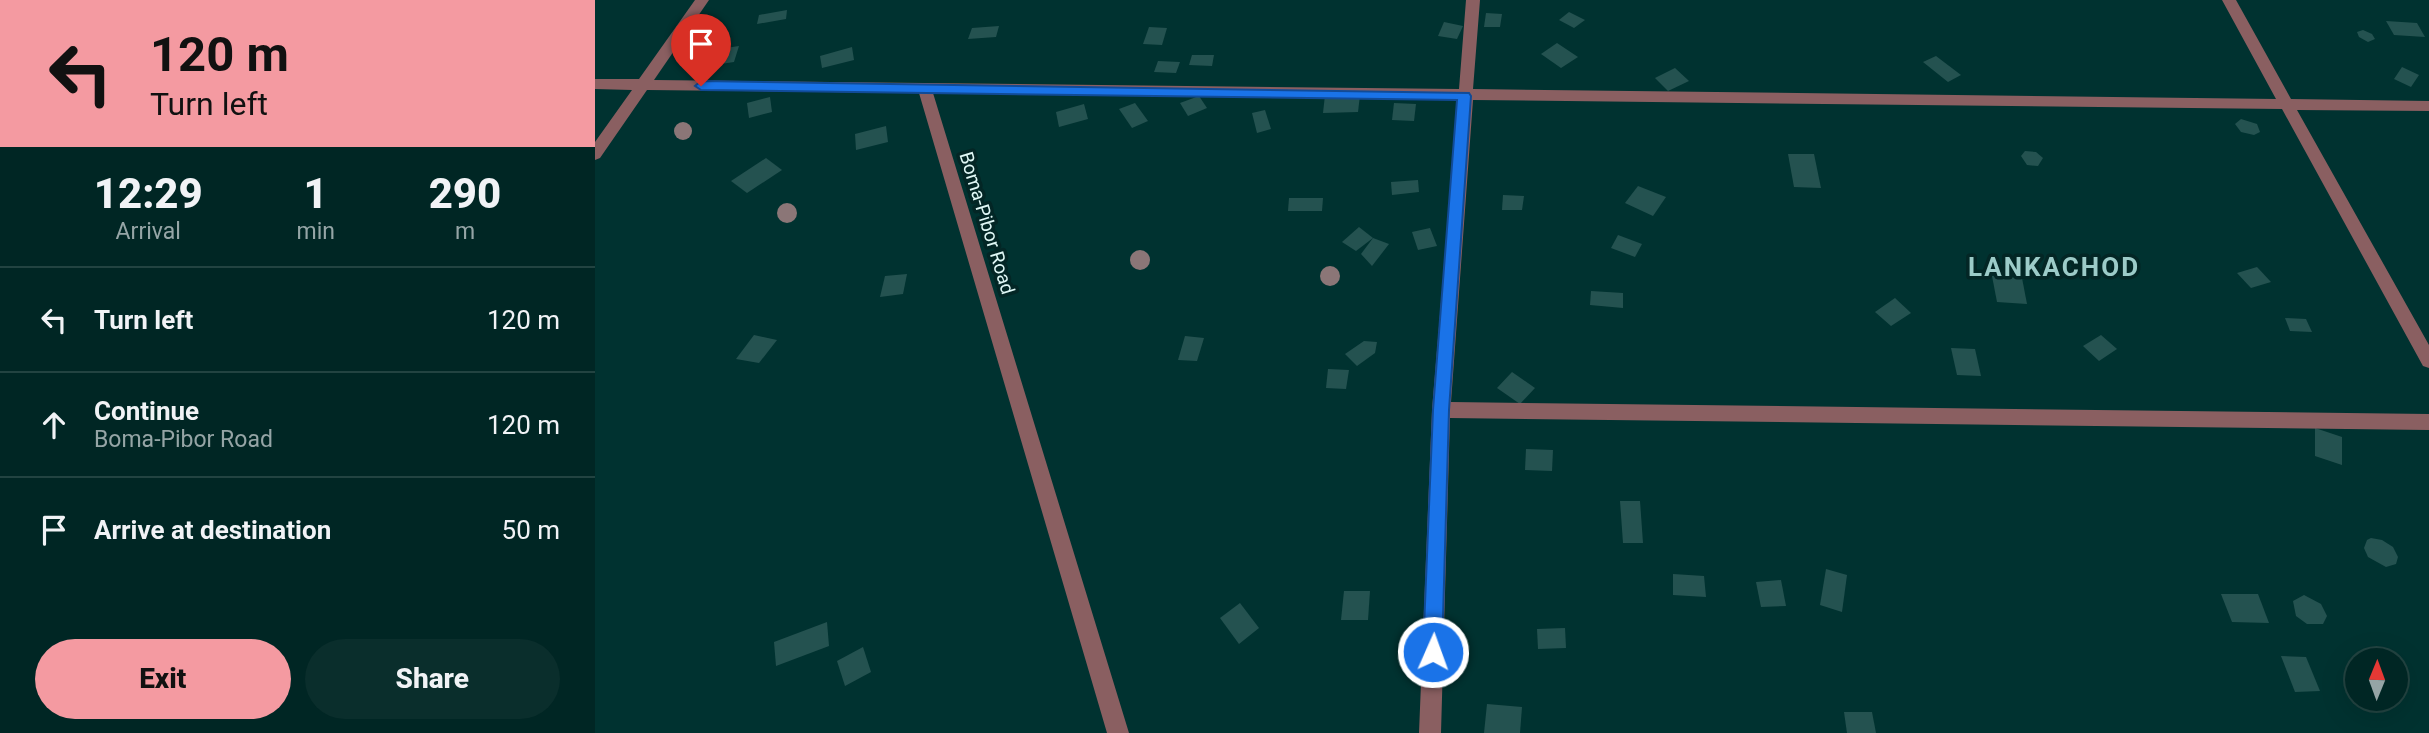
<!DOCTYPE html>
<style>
:root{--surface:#002624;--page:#0a2e2c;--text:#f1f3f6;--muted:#95a5a6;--line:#224341;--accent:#f49aa1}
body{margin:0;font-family:Roboto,sans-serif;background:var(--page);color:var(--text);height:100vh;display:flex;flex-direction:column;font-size:26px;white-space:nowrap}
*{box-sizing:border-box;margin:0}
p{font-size:23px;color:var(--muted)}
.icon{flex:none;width:38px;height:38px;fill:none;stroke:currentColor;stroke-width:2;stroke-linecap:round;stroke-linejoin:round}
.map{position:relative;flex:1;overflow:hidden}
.panel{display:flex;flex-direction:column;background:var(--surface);width:595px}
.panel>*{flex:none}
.guide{background:#f49aa1;color:#111;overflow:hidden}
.needle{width:46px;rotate:1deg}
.buttons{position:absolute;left:1750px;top:648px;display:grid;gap:14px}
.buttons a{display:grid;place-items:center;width:63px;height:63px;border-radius:50%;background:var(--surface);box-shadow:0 7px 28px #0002,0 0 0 2px var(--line);font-size:35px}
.pin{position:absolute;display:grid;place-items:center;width:60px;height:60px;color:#fff;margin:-72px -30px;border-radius:50% 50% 50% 0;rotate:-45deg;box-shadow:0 0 7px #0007}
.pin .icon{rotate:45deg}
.me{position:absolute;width:77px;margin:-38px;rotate:2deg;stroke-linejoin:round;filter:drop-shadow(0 0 5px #0008)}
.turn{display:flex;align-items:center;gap:24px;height:147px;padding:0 35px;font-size:32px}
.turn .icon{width:91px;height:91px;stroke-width:2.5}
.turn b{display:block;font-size:49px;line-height:60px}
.eta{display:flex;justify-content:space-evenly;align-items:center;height:119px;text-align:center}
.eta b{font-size:42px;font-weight:800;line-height:49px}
.cta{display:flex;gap:14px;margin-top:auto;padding:14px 35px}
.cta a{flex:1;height:80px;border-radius:42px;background:var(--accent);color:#111;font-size:28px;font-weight:800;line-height:80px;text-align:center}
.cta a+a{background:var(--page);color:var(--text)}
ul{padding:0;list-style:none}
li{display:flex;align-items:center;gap:21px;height:105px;padding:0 35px;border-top:2px solid var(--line)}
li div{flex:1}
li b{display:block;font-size:26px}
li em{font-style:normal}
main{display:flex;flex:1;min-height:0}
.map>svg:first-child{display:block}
.building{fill:#245250}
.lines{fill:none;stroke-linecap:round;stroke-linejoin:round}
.street{fill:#8a5f61;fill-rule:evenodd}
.tree{fill:#8b7677}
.route{fill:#1a73e8;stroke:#114b97;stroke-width:2}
.labels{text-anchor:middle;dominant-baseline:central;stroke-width:7;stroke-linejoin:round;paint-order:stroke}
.street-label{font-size:19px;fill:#e0f8f6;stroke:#032625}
.district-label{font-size:26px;font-weight:bold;letter-spacing:2px;fill:#9ccbc8;stroke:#032625}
</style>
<main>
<section class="panel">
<div class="guide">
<div class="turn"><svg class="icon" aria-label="left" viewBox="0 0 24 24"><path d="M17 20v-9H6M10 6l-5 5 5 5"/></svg><div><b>120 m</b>Turn left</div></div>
</div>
<div class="eta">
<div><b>12:29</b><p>Arrival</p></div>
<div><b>1</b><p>min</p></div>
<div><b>290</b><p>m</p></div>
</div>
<ul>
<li><svg class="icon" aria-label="left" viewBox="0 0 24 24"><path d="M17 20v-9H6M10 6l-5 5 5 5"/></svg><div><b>Turn left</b></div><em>120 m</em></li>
<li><svg class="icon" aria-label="ahead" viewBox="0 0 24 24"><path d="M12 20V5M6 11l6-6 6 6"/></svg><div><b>Continue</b><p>Boma-Pibor Road</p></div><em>120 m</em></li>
<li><svg class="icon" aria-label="arrive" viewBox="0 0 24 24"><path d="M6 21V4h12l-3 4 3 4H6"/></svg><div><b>Arrive at destination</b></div><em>50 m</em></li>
</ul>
<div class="cta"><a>Exit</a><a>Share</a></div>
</section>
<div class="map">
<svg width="1834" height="733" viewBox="0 0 1834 733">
<rect width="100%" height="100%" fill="#003230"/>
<g class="building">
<polygon points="192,10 191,19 162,24 164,15"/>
<polygon points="974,12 990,20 979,28 964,20"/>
<polygon points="891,13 907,14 905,27 889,27"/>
<polygon points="1791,21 1822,23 1830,37 1799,35"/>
<polygon points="849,22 868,26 862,39 843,36"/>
<polygon points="404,26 401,37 373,39 377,28"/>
<polygon points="554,27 572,28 567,45 548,44"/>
<polygon points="1768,30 1777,34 1780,39 1773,42 1764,37 1762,32"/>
<polygon points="962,43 983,57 966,68 946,54"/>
<polygon points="144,46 139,62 119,65 124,49"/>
<polygon points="257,47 259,60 227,68 225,56"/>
<polygon points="597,55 619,55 617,66 594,65"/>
<polygon points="1341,56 1366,75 1353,82 1328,62"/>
<polygon points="563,61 585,62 581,73 559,72"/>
<polygon points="1807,67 1824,75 1816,87 1799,79"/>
<polygon points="1080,68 1094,81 1073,91 1060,78"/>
<polygon points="730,95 765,95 763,112 728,113"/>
<polygon points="604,96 612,108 593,116 585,103"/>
<polygon points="175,97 177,112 154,118 152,103"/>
<polygon points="540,103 553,121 537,128 524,109"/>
<polygon points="799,103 821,104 819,121 797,120"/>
<polygon points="489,104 493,119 464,127 461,112"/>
<polygon points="670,110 676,129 662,133 657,113"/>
<polygon points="1646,119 1662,124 1665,132 1659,135 1646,132 1640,124"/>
<polygon points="291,126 293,142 261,150 260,134"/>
<polygon points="1430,151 1441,152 1448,158 1443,166 1432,165 1426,156"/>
<polygon points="1193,154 1219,154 1226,188 1199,187"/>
<polygon points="171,158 187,170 152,193 136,181"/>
<polygon points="823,180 824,192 797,195 796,182"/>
<polygon points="1043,186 1071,197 1058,216 1030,203"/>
<polygon points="908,195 929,196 927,210 907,210"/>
<polygon points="694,198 728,198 727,211 693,211"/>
<polygon points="764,227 778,238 761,251 747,242"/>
<polygon points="835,228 842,246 823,250 817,232"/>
<polygon points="1023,235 1047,244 1040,257 1016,248"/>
<polygon points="778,238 794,244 777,266 766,254"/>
<polygon points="1662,267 1676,282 1656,288 1642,273"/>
<polygon points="312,274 308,294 285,297 290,276"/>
<polygon points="1397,276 1427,278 1432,304 1402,302"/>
<polygon points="996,291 1028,293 1028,308 995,305"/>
<polygon points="1300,298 1316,313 1296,326 1280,312"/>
<polygon points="1690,318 1711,319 1717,332 1695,331"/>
<polygon points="159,335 182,340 164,363 141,359"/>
<polygon points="1506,335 1522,349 1504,361 1488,346"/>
<polygon points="590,336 609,338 602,361 583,360"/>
<polygon points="769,341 782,342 780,353 762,366 750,354"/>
<polygon points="1356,348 1380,349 1386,376 1362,375"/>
<polygon points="733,369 754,370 751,389 731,388"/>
<polygon points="917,372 940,388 925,404 902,388"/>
<polygon points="1720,428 1747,437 1747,465 1720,456"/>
<polygon points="931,449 958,450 957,471 930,470"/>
<polygon points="1025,501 1045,501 1048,543 1028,543"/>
<polygon points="1776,538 1787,540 1798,547 1803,557 1801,564 1791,567 1773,557 1769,548 1772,540"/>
<polygon points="1231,569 1252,575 1247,612 1225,605"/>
<polygon points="1078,574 1109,576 1111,597 1078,595"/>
<polygon points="1186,580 1191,606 1166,607 1161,582"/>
<polygon points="749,591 775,591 773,620 746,620"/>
<polygon points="1626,594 1663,594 1674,623 1637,622"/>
<polygon points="1709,595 1726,604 1732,616 1728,624 1712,624 1701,616 1698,601"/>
<polygon points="645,603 664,628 644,644 625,618"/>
<polygon points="232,622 234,646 181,666 179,642"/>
<polygon points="970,628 971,648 943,649 942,629"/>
<polygon points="268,647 276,672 250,686 242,661"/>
<polygon points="1686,656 1711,657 1725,691 1700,692"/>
<polygon points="892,704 927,707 925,733 889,733"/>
<polygon points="1249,712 1277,712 1281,733 1252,733"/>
</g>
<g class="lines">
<polygon class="street" points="100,0 114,0 59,80 864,89 871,0 885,0 878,89 1681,99 1627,0 1641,0 1696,99 1834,101 1834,111 1702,110 1834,345 1834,368 1828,366 1687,109 878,100 856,402 1834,414 1834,430 855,418 846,733 824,733 837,410 863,99 338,93 534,733 512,733 324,93 52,90 5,158 0,160 0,142 37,90 0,89 0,79 44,79"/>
</g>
<g class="tree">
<circle cx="88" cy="131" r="9"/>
<circle cx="192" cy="213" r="10"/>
<circle cx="545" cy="260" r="10"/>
<circle cx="735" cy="276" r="10"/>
</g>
<polygon class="route" points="106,81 874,93 876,96 854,410 847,652 844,659 838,662 831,659 828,652 838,410 862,100 106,90 100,86"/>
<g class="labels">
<g class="street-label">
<text transform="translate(392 223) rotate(73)">Boma-Pibor Road</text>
</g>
<g class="district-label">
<text x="1459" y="267">LANKACHOD</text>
</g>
</g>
</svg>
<div class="buttons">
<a><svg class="needle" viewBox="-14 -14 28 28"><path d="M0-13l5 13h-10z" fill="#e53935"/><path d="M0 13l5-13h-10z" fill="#95a5a6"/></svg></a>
</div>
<div class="pin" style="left:106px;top:86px;background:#d93025"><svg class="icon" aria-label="arrive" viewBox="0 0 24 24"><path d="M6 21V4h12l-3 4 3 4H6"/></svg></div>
<svg class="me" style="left:838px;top:652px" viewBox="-20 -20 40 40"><circle r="17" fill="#1a73e8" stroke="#fff" stroke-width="3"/><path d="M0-11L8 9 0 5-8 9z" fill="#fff"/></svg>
</div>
</main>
